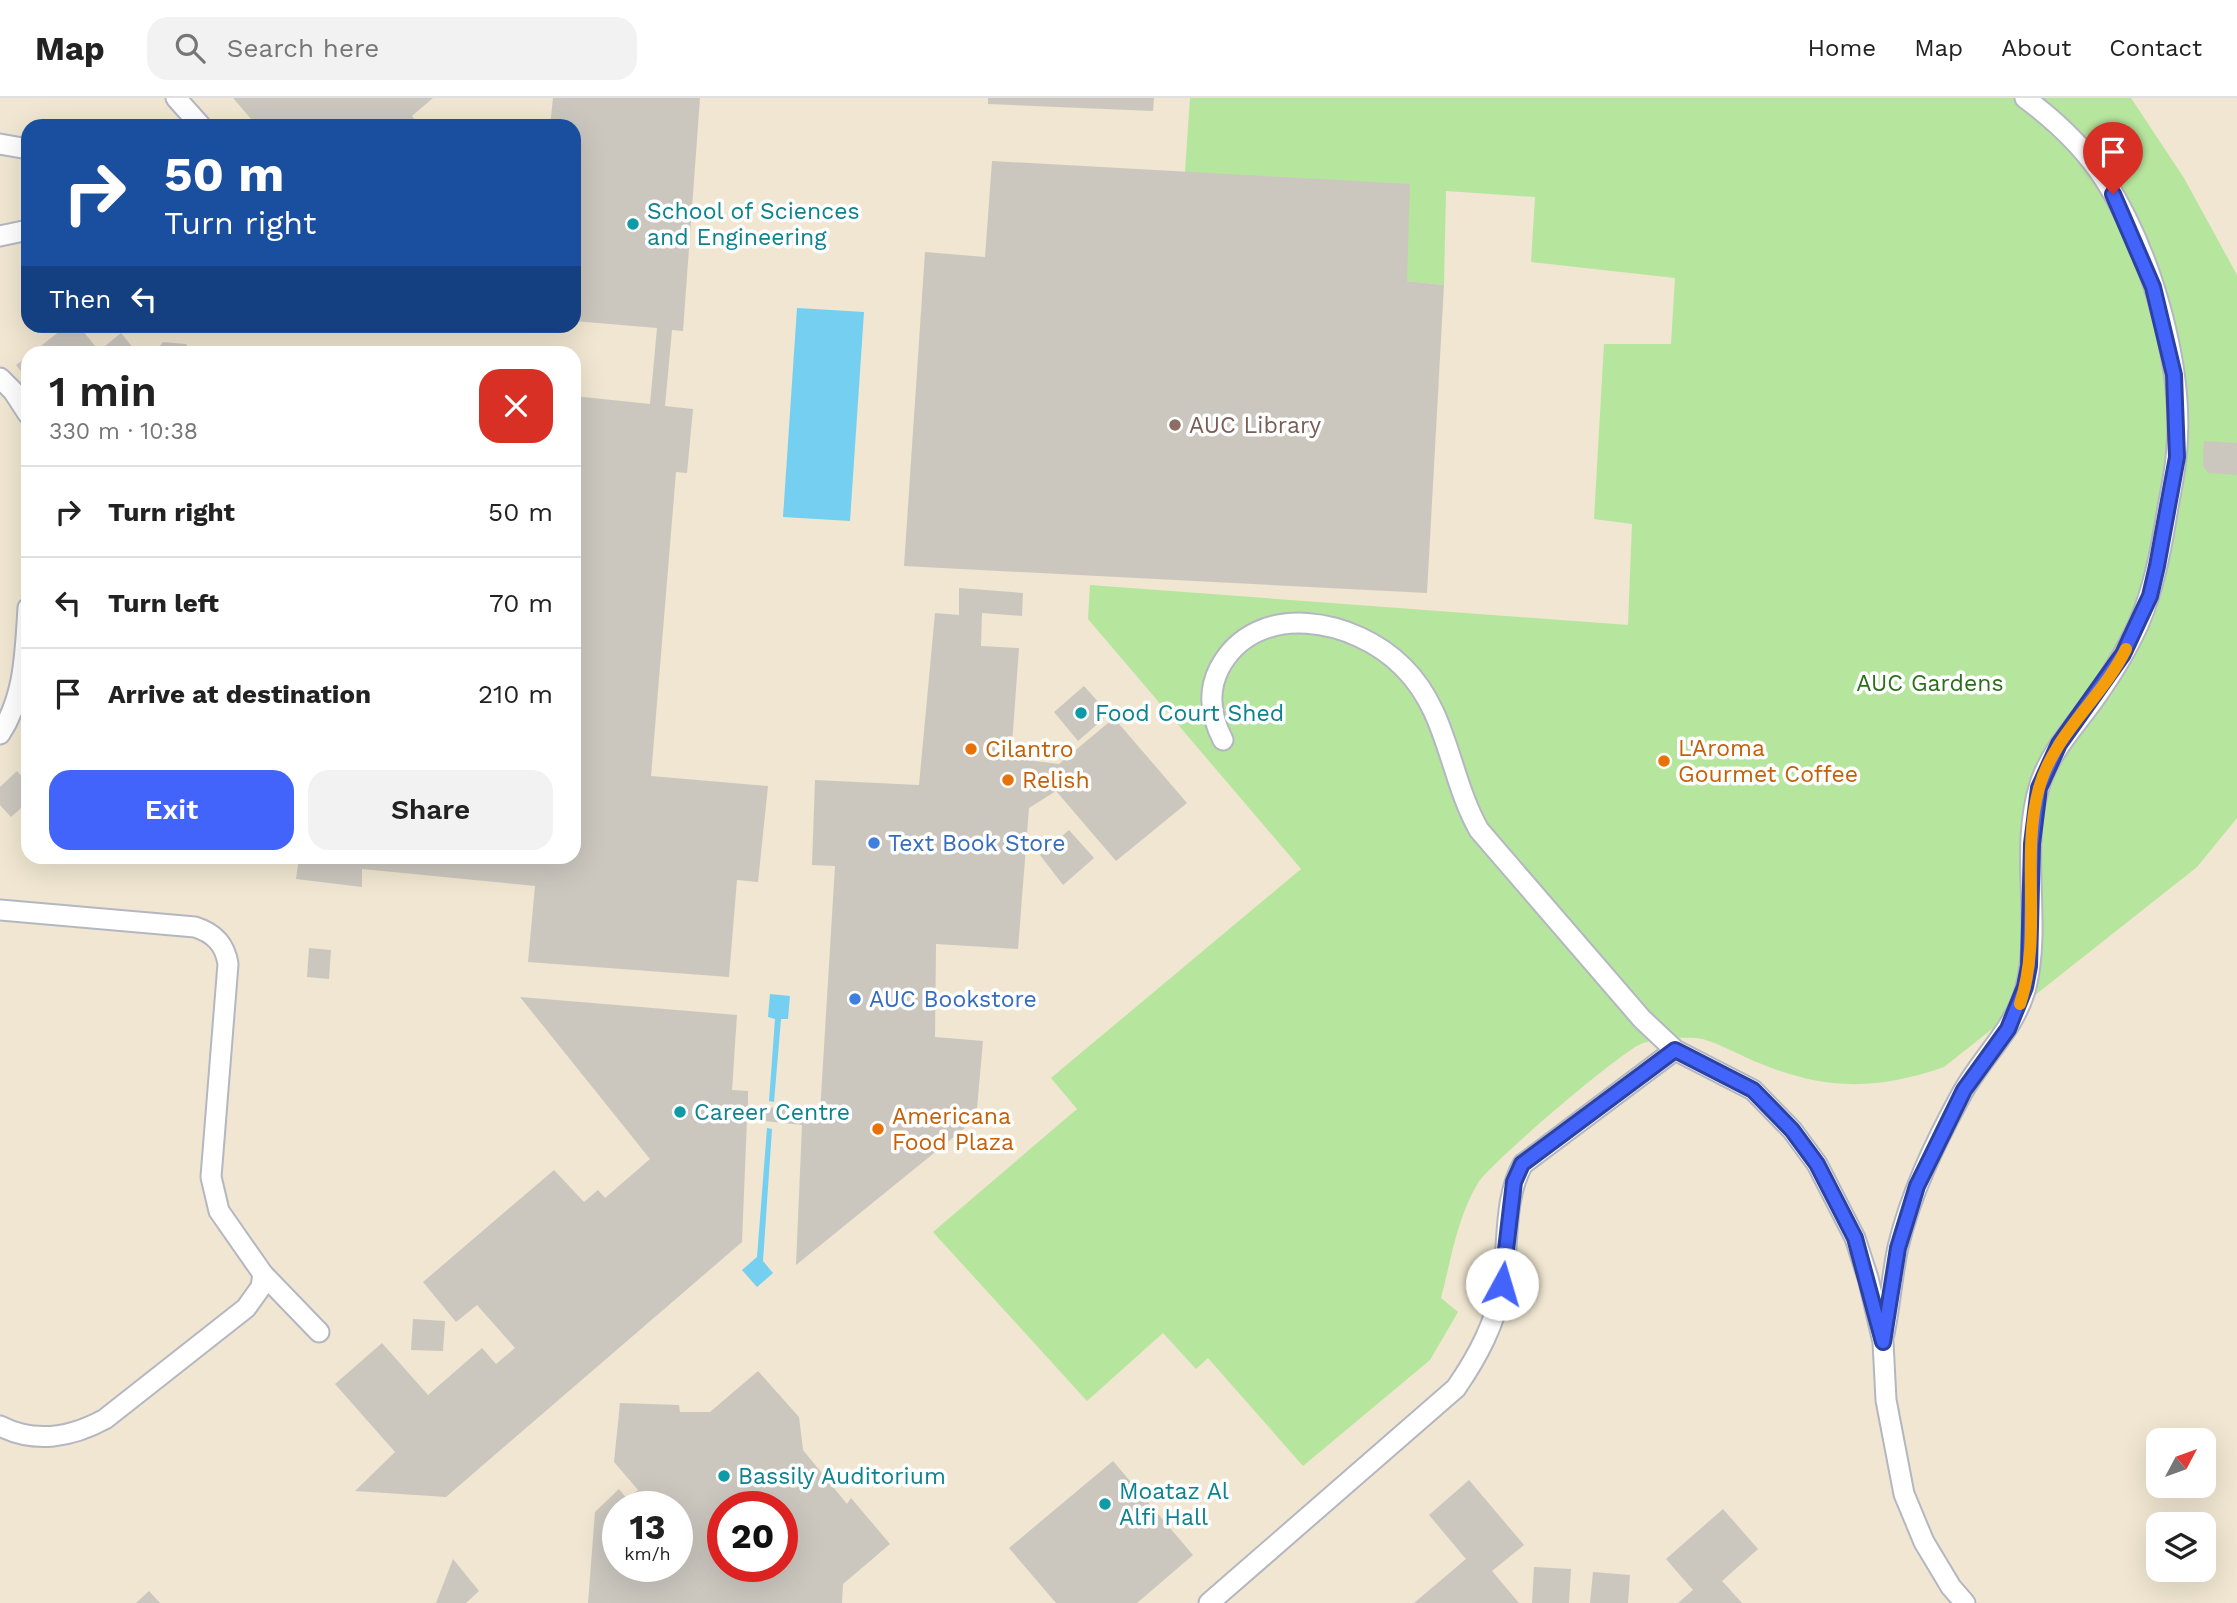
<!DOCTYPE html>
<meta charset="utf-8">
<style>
:root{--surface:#fff;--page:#f2f2f2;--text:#222;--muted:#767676;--line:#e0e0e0;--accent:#4264fb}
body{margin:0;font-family:"Work Sans",sans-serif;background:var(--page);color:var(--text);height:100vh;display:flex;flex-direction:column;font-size:26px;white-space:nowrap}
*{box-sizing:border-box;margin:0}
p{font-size:23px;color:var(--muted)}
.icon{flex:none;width:38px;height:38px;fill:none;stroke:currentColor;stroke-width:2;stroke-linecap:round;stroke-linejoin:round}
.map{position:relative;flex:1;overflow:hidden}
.panel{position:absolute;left:21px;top:248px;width:560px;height:518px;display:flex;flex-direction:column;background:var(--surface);border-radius:21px;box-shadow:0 7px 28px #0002}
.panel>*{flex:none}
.guide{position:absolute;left:21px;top:21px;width:560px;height:214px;border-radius:21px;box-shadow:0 7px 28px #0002;background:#1a4fa0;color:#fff;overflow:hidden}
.needle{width:46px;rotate:49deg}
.buttons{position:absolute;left:2146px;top:1330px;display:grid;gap:14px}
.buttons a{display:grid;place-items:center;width:70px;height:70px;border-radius:14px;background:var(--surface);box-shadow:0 7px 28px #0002;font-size:35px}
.speed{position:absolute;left:602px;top:1393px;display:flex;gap:14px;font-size:35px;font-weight:700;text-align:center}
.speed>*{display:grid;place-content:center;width:91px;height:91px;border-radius:50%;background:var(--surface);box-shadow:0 7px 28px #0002;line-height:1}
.speed small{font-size:18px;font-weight:400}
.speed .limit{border:10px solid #d22;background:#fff;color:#111}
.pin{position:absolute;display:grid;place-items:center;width:60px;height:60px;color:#fff;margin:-72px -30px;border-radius:50% 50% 50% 0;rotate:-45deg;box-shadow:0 0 7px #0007}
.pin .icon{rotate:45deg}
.me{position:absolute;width:77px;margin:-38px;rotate:6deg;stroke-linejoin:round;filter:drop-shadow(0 0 5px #0008)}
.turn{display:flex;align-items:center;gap:24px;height:147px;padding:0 28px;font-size:32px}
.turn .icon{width:91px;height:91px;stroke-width:2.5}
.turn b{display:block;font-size:49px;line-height:60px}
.then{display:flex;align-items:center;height:66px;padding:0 28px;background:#0003;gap:14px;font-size:26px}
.round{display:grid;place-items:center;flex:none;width:74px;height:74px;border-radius:21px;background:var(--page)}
.summary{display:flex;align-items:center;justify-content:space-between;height:119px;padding:0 28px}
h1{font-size:42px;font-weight:600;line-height:52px}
.cta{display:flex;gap:14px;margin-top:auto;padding:14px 28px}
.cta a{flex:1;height:80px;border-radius:21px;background:var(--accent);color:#fff;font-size:28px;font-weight:600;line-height:80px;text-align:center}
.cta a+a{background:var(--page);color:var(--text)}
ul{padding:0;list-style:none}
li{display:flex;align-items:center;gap:21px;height:91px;padding:0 28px;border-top:2px solid var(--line)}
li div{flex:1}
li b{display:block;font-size:26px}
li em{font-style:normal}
header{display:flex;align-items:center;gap:42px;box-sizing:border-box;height:98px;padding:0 35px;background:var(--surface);border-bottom:2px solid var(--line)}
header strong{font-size:33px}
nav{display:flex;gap:38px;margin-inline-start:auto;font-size:24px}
.search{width:490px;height:63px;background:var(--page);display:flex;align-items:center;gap:18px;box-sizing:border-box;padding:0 24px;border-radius:21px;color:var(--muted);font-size:26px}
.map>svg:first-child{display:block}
.education{fill:#f0e6d1;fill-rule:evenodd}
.green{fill:#b6e59e}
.water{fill:#75cff0}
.building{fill:#cbc7bf;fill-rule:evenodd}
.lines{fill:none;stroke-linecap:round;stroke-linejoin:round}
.lane-casing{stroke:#b4b7c1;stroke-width:23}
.lane{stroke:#fff;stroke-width:19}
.route-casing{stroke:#2b41a3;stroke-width:18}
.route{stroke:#4264fb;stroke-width:12}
.slow{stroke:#f59e0b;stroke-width:12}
.culture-dot{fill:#0f9aa8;stroke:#fff;stroke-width:2.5}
.education-dot{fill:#8d6e63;stroke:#fff;stroke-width:2.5}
.food-dot{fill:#e8710a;stroke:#fff;stroke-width:2.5}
.shop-dot{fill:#3f7fe0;stroke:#fff;stroke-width:2.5}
.labels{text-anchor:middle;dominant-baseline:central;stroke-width:7;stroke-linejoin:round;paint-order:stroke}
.culture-label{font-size:23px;fill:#0d838f;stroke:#fff;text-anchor:start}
.education-label{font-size:23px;fill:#785e54;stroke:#fff;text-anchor:start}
.park-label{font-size:23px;fill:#2c6e1b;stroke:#fff}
.food-label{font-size:23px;fill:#c56008;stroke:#fff;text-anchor:start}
.shop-label{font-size:23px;fill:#366cbe;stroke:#fff;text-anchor:start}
</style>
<header>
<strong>Map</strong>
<div class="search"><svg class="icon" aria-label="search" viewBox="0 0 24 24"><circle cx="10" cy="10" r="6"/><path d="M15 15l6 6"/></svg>Search here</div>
<nav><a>Home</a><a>Map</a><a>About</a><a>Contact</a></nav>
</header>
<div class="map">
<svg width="2237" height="1505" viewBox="0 0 2237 1505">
<rect width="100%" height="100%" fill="#efe9e1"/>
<path class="education" d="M0,0H2237V1505H0ZM28,28H574V228H28ZM28,256H574V760H28ZM2158,1342H2203V1388H2158ZM618,1409H677V1468H618ZM723,1409H782V1468H723ZM2158,1426H2203V1472H2158Z"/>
<path class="green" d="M1190,0H2131L2184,80L2237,177V720L2197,769L1944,969C1877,992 1826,993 1759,965C1743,959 1712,941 1696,940C1681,939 1657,941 1643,945C1625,950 1489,1066 1478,1085C1457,1119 1451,1162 1441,1200L1458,1214L1430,1262L1303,1368L1208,1260L1196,1271L1163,1235L1087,1303L933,1134L1077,1011L1051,980L1301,771L1088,521L1090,487L1628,527L1632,426L1594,421L1604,246H1671L1675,180L1531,164L1535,99L1446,93L1444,187L1407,183L1185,74Z"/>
<g class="water">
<polygon points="797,210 864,214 850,423 783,419"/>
<polygon points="770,896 790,898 788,921 781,921 774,1004 769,1003 775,921 768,919"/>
<polygon points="767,1030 772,1031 763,1163 773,1175 757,1189 742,1172 757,1159"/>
</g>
<g class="building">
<polygon points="233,0 433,0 412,18 420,28 257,28"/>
<polygon points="553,0 700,0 683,233 672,232 665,308 693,311 687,375 676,374 651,678 768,688 758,784 737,782 729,879 528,864 535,788 362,771 362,789 296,781 299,760 574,760 574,298 650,306 657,230 574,223 574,28 550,28"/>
<polygon points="988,0 1154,0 1153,13 988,6"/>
<polygon points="992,63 1410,86 1407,183 1444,187 1427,495 904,468 925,154 985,159"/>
<polygon points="66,228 79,228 99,253 121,235 138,256 31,256"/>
<polygon points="279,228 311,228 310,233 278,230"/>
<polygon points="163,244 186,246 191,256 153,256"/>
<polygon points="28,258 28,282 16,267"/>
<polygon points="2204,343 2237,345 2237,377 2208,375 2203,368"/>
<polygon points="959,490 1023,495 1022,518 982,515 981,548 1019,550 1011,660 1059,666 1114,620 1187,705 1116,763 1056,693 1029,710 1018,851 936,846 935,939 983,943 976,1021 796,1167 802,1027 747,1021 742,1144 446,1399 355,1393 395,1354 335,1286 382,1245 428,1297 482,1250 496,1266 515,1250 477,1207 456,1224 423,1184 554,1072 584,1104 598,1092 605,1100 650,1061 520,899 737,917 732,992 748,993 748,1007 820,1015 835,768 812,767 815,682 919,687 935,515 959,517"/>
<polygon points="1084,588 1109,616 1078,643 1054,614"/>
<polygon points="17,673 28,685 28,704 11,719 0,707 0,689"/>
<polygon points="1069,732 1094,760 1063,787 1040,757"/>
<polygon points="309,850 331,852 329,881 307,879"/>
<polygon points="413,1221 445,1223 443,1253 411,1252"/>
<path d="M758,1273L799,1319L803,1352L847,1406L851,1400L890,1446L843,1486L842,1505H588L595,1414L619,1391L627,1401L638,1392L614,1364L620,1305L679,1307L680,1314H710ZM618,1409H677V1468H618ZM723,1409H782V1468H723Z"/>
<polygon points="1113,1363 1193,1457 1137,1505 1056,1505 1009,1450"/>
<polygon points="1469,1382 1524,1447 1492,1473 1519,1505 1414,1505 1466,1461 1429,1417"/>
<polygon points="1723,1411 1758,1451 1722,1483 1742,1505 1678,1505 1693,1492 1666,1461"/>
<polygon points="453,1461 479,1493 466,1505 436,1505"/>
<polygon points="1534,1469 1571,1471 1569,1505 1532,1505"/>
<polygon points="1593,1474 1630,1477 1628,1505 1590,1505"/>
<polygon points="149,1493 160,1505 136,1505"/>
</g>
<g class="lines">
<defs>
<g id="lane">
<polyline points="176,0 201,28"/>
<polyline points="0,46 28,51"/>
<polyline points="0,138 28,132"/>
<polyline points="0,280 13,293 28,316"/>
<path d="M0,636C25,598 25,554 28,510"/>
<path d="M1223,642C1211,619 1207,595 1219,571C1256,500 1356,521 1403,569C1448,613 1449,679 1479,732L1642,921L1675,952L1753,992L1792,1032L1817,1066L1855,1140L1868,1180L1883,1244L1886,1302L1904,1396L1924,1444L1951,1489L1965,1505"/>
<path d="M0,812L195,829C214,835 225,846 228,866L211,1079L219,1113L263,1176L261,1189L246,1210L105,1321C72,1339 35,1346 0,1328"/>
<polyline points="263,1176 319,1234"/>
<path d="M1884,1236C1890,1207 1892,1177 1898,1149C1911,1095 1934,1047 1960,999C1980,960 2015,932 2026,889C2042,823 2019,752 2040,686C2050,655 2071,633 2090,607C2109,581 2126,554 2139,525C2153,492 2160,457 2166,421C2169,401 2174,381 2176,360C2186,272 2152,156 2105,82C2084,49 2056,23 2025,0"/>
<path d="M1209,1505L1456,1290C1478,1258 1495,1226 1502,1188C1509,1149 1503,1101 1523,1066L1675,952"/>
</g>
</defs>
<use href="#lane" class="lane-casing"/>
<use href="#lane" class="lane"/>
</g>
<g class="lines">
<defs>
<polyline id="route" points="1502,1186 1514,1084 1522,1066 1675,952 1753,992 1792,1032 1817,1066 1855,1140 1883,1244 1898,1150 1917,1088 1964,992 2008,931 2025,889 2029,868 2032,746 2039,690 2059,646 2123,556 2150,498 2157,468 2177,359 2174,277 2153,189 2113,96"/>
</defs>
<use href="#route" class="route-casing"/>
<use href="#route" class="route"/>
<path class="slow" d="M2020,906C2043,837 2020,760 2039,690C2054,636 2102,600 2126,551"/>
</g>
<g class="culture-dot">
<circle cx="633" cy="126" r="7"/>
<circle cx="1081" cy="615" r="7"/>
<circle cx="680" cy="1014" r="7"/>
<circle cx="724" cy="1378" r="7"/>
<circle cx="1105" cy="1406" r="7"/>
</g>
<circle class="education-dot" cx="1175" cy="327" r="7"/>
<g class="food-dot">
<circle cx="971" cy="651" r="7"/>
<circle cx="1664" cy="663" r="7"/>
<circle cx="1008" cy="682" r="7"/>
<circle cx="878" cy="1031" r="7"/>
</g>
<g class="shop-dot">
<circle cx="874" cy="745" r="7"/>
<circle cx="855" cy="901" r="7"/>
</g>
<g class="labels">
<g class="culture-label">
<text x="647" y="113">School of Sciences<tspan x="647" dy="26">and Engineering</tspan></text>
<text x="1095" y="615">Food Court Shed</text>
<text x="694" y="1014">Career Centre</text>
<text x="738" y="1378">Bassily Auditorium</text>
<text x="1119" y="1393">Moataz Al<tspan x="1119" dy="26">Alfi Hall</tspan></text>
</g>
<g class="education-label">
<text x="1189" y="327">AUC Library</text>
</g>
<g class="park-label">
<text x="1930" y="585">AUC Gardens</text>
</g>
<g class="food-label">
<text x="1678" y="650">L'Aroma<tspan x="1678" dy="26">Gourmet Coffee</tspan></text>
<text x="985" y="651">Cilantro</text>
<text x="1022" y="682">Relish</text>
<text x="892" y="1018">Americana<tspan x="892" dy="26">Food Plaza</tspan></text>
</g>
<g class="shop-label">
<text x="888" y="745">Text Book Store</text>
<text x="869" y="901">AUC Bookstore</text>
</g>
</g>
</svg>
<div class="buttons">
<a><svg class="needle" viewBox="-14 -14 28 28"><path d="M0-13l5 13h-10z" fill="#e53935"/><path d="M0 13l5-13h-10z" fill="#767676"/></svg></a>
<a><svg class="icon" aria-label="layers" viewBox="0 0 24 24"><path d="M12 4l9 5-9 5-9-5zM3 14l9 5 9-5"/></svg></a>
</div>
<div class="speed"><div>13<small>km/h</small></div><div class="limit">20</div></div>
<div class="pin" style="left:2113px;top:96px;background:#d93025"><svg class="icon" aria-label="arrive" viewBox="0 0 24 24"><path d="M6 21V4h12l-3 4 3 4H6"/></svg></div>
<svg class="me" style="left:1502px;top:1186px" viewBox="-20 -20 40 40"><circle r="19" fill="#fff"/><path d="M0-13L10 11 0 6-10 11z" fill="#4264fb"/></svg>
<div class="guide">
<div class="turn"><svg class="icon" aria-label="right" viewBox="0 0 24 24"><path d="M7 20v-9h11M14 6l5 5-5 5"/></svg><div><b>50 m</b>Turn right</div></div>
<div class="then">Then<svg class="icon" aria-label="left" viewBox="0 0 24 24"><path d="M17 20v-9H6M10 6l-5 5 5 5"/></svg></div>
</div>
<section class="panel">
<div class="summary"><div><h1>1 min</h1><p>330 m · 10:38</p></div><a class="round" style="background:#d93025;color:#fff"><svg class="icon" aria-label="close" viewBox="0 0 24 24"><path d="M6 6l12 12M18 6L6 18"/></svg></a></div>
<ul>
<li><svg class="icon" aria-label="right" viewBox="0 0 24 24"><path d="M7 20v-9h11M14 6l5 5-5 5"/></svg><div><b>Turn right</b></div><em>50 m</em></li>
<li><svg class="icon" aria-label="left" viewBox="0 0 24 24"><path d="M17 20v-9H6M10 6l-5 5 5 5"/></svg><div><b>Turn left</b></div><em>70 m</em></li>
<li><svg class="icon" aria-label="arrive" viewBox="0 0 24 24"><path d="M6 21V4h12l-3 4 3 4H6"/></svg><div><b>Arrive at destination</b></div><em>210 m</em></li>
</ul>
<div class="cta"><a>Exit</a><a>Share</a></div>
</section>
</div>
